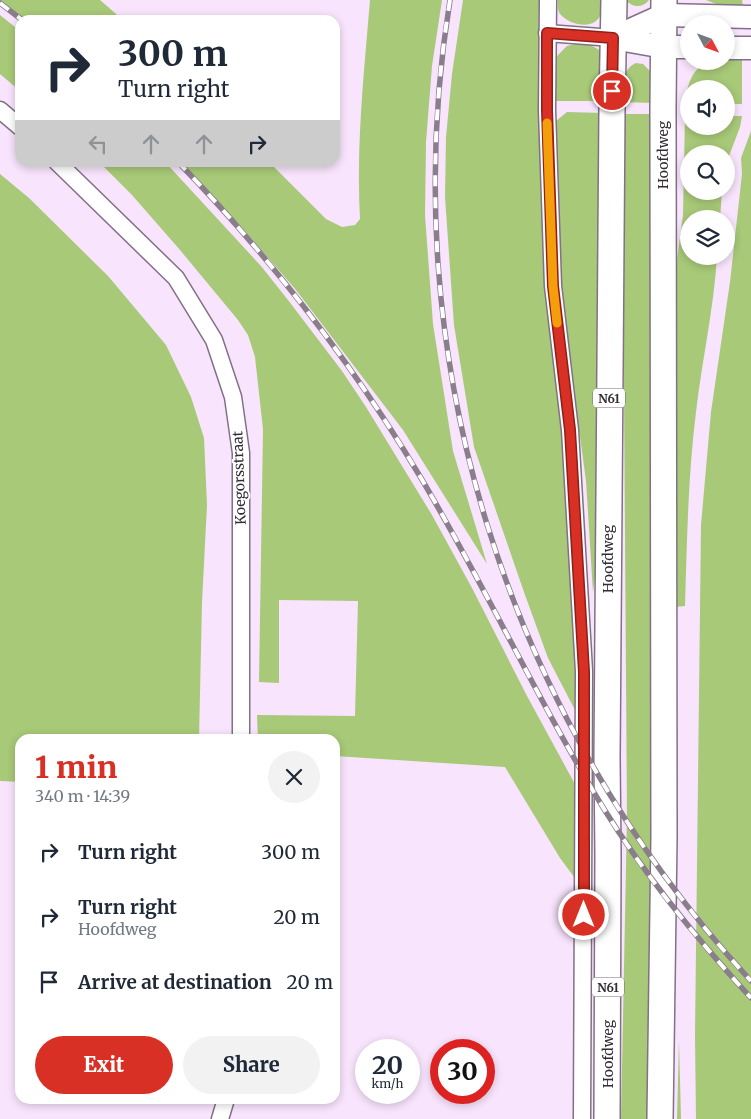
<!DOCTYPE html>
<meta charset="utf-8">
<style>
:root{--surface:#fff;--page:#f2f2f3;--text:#1f2937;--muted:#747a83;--accent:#d93025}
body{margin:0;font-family:Merriweather,serif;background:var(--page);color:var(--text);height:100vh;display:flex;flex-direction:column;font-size:19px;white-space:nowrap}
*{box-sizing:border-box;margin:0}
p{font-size:16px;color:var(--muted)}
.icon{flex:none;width:28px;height:28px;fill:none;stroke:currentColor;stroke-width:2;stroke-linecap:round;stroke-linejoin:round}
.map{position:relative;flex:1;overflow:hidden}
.side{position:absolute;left:15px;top:734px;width:325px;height:370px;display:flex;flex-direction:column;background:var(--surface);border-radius:15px;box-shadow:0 2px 8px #0003}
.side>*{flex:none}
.guide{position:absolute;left:15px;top:15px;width:325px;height:152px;border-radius:15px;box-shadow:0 2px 8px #0003;background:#fff;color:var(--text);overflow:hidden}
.needle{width:32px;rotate:131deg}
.tools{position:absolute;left:680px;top:15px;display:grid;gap:10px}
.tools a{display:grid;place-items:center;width:55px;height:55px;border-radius:50%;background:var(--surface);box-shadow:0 2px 8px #0003;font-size:25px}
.speed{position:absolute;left:355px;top:1039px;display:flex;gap:10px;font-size:25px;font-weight:700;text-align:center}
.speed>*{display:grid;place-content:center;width:65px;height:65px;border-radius:50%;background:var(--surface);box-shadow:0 2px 8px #0003;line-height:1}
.speed small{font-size:12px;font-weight:400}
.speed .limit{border:8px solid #d22;background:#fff;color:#111}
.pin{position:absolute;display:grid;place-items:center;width:42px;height:42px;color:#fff;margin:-21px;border:2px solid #fff;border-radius:50%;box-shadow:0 1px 5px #0007}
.me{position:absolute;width:55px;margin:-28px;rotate:0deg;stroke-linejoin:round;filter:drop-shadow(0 0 4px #0008)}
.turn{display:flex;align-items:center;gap:18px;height:105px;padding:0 20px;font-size:22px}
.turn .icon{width:65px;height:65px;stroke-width:2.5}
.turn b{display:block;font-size:35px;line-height:42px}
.lanes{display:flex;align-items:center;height:48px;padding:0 20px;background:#0003;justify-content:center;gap:25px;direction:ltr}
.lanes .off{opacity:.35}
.round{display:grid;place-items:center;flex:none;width:52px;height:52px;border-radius:26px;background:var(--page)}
.overview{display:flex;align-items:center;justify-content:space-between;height:85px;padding:0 20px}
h1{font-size:30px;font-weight:800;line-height:38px;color:var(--accent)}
.primary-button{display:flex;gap:10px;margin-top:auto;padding:10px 20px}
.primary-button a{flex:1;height:58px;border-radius:30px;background:var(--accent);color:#fff;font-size:20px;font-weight:800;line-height:58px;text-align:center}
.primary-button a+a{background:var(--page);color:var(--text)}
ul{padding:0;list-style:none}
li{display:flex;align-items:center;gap:15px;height:65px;padding:0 20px}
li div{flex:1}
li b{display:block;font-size:19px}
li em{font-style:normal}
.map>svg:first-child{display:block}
.green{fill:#a8c978}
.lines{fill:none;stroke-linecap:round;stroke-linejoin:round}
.street-casing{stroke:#827086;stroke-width:19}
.secondary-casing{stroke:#827086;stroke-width:25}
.primary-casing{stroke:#827086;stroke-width:28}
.street{stroke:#fff;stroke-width:16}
.secondary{stroke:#fff;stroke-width:22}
.primary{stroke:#fff;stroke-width:25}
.rail-casing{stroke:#8a7e8d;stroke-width:5.5}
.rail{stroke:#fff;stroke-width:4;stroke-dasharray:11;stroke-linecap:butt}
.route-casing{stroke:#8d1f18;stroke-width:12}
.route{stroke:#d93025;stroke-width:9}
.slow{stroke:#f59e0b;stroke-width:9}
.labels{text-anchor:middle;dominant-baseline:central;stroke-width:4;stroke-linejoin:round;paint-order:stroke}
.shield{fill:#fff;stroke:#706b72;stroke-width:1}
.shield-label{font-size:12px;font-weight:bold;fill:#332c35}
.street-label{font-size:14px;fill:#332c35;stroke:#fff}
</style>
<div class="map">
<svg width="751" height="1119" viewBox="0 0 751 1119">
<rect width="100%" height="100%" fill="#f8e4fc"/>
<g class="green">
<polygon points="0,0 100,0 123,20 20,20 0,5"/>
<path d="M370,0H442L432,66L426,142L425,215L433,324L453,451L487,564L403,430L296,290L238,223L178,163H270L326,219L342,227L355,225L360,219C356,146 364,73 370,0Z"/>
<polygon points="463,0 539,0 538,84 544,254 562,389 577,628 577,714 548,658 525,595 474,447 454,325 445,197 446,137 452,74"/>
<path d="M558,0H602C602,5 602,11 600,16C593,30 570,25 561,15C557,11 558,6 558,0Z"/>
<path d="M626,0H649C643,8 632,8 626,0Z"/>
<polygon points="706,0 742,0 743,6 724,7"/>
<polygon points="0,15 20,31 20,91 0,74"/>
<path d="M576,44C586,44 593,44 601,52L602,101H555L556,57L567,46Z"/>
<path d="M742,56V104H726V89H689V103H685C687,87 691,67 710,62C715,60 721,61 726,61V57Z"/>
<path d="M636,63L643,64L651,72L653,103L622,102C624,87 620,70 636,63Z"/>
<polygon points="567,112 603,113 599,545 593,592 586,481 562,303 556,121"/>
<polygon points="622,114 653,114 651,904 648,1119 621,1119 627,816"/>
<path d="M685,115H689V126H726V116H742L740,127L726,164V154H689V191H722L720,219H689V256H717C714,308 702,360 696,412C688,476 687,541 685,606L675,607L673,288L683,215Z"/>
<polygon points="751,131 751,1119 696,1119 695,1036 701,525 711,412 730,282 742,174 741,158"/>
<polygon points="100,163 166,163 261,266 288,300 342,371 366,407 432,515 472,588 527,696 576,786 577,881 560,858 505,767 335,756 335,739 258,739 257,715 355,716 358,601 279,600 279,683 259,682 263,429 255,357 248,335 238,320 180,250 132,195"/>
<polygon points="0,174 29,198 108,276 166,345 191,397 204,438 207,505 202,602 199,739 20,739 20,782 0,781"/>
<polygon points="679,1041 681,1119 677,1119"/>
</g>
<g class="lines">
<defs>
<g id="street">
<polyline points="548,0 547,110 553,286 570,430 584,671 582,1119"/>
<polyline points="547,33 613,38"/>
<polyline points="0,110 20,127"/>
<polyline points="57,162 176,278 214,340 233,397 241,453 241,739"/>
<polyline points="220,1119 226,1099"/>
</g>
<g id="secondary">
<polyline points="613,38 664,15 751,17"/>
<polyline points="613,38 664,47 689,47"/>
<polyline points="726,48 751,48"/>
</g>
<g id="primary">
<polyline points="607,1119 608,855 607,758 612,108 614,0"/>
<polyline points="660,1119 664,838 663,108 664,0"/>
</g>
</defs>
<use href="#street" class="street-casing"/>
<use href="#secondary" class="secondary-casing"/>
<use href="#primary" class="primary-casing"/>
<use href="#street" class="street"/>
<use href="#secondary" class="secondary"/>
<use href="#primary" class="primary"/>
<defs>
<g id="rail">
<path d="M450,0C392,357 507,716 751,981"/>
<polyline points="0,3 22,20"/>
<path d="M178,162C270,257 353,364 421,478C485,586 538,701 604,809C646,877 697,939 751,998"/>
</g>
</defs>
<use href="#rail" class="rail-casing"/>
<use href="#rail" class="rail"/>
</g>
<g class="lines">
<defs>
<polyline id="route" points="584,915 584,672 570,430 553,286 547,110 547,33 613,38 612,91"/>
</defs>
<use href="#route" class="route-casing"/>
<use href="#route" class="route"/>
<polyline class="slow" points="547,123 553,286 557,323"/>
</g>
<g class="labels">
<g class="shield">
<rect x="593" y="388.5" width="32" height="19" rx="4"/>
<rect x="592" y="977.5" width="32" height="19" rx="4"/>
</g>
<g class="shield-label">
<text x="609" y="398">N61</text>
<text x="608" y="987">N61</text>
</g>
<g class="street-label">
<text transform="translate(663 155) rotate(-90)">Hoofdweg</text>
<text transform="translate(239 478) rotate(-92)">Koegorsstraat</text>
<text transform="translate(608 559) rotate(-90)">Hoofdweg</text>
<text transform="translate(608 1054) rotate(-90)">Hoofdweg</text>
</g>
</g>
</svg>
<div class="tools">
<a><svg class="needle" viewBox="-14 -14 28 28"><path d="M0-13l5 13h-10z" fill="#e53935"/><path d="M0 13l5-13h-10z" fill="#747a83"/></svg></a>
<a><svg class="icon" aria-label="sound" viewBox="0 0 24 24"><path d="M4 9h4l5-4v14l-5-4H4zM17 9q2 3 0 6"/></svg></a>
<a><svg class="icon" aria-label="search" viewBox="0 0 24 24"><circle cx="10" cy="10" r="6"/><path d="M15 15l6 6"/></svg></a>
<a><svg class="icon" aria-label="layers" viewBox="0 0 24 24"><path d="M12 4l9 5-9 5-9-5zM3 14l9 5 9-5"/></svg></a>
</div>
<div class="speed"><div>20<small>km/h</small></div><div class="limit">30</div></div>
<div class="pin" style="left:612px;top:91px;background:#d93025"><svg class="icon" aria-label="arrive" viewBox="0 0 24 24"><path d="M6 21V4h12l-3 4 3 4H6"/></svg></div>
<svg class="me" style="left:584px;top:915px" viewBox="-20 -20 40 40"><circle r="17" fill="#d93025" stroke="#fff" stroke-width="3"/><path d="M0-11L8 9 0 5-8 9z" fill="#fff"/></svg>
<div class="guide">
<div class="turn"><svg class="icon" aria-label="right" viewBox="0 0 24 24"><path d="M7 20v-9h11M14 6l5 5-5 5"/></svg><div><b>300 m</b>Turn right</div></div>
<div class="lanes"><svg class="icon off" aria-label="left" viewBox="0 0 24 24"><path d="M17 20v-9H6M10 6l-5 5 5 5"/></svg><svg class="icon off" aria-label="ahead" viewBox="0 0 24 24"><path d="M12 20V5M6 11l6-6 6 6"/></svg><svg class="icon off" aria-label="ahead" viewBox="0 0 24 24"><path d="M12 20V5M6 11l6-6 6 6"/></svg><svg class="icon" aria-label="right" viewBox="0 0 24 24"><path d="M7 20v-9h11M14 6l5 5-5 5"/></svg></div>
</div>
<section class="side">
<div class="overview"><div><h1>1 min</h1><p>340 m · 14:39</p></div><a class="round"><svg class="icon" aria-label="close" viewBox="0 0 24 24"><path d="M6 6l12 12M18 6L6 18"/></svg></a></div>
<ul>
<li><svg class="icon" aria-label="right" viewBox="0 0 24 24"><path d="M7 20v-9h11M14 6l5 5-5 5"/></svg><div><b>Turn right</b></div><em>300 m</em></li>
<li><svg class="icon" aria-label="right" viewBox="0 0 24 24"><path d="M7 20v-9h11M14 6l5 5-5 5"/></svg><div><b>Turn right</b><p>Hoofdweg</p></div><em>20 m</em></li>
<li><svg class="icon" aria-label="arrive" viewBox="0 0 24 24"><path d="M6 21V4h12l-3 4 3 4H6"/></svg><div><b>Arrive at destination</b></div><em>20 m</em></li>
</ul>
<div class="primary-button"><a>Exit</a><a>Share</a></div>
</section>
</div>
